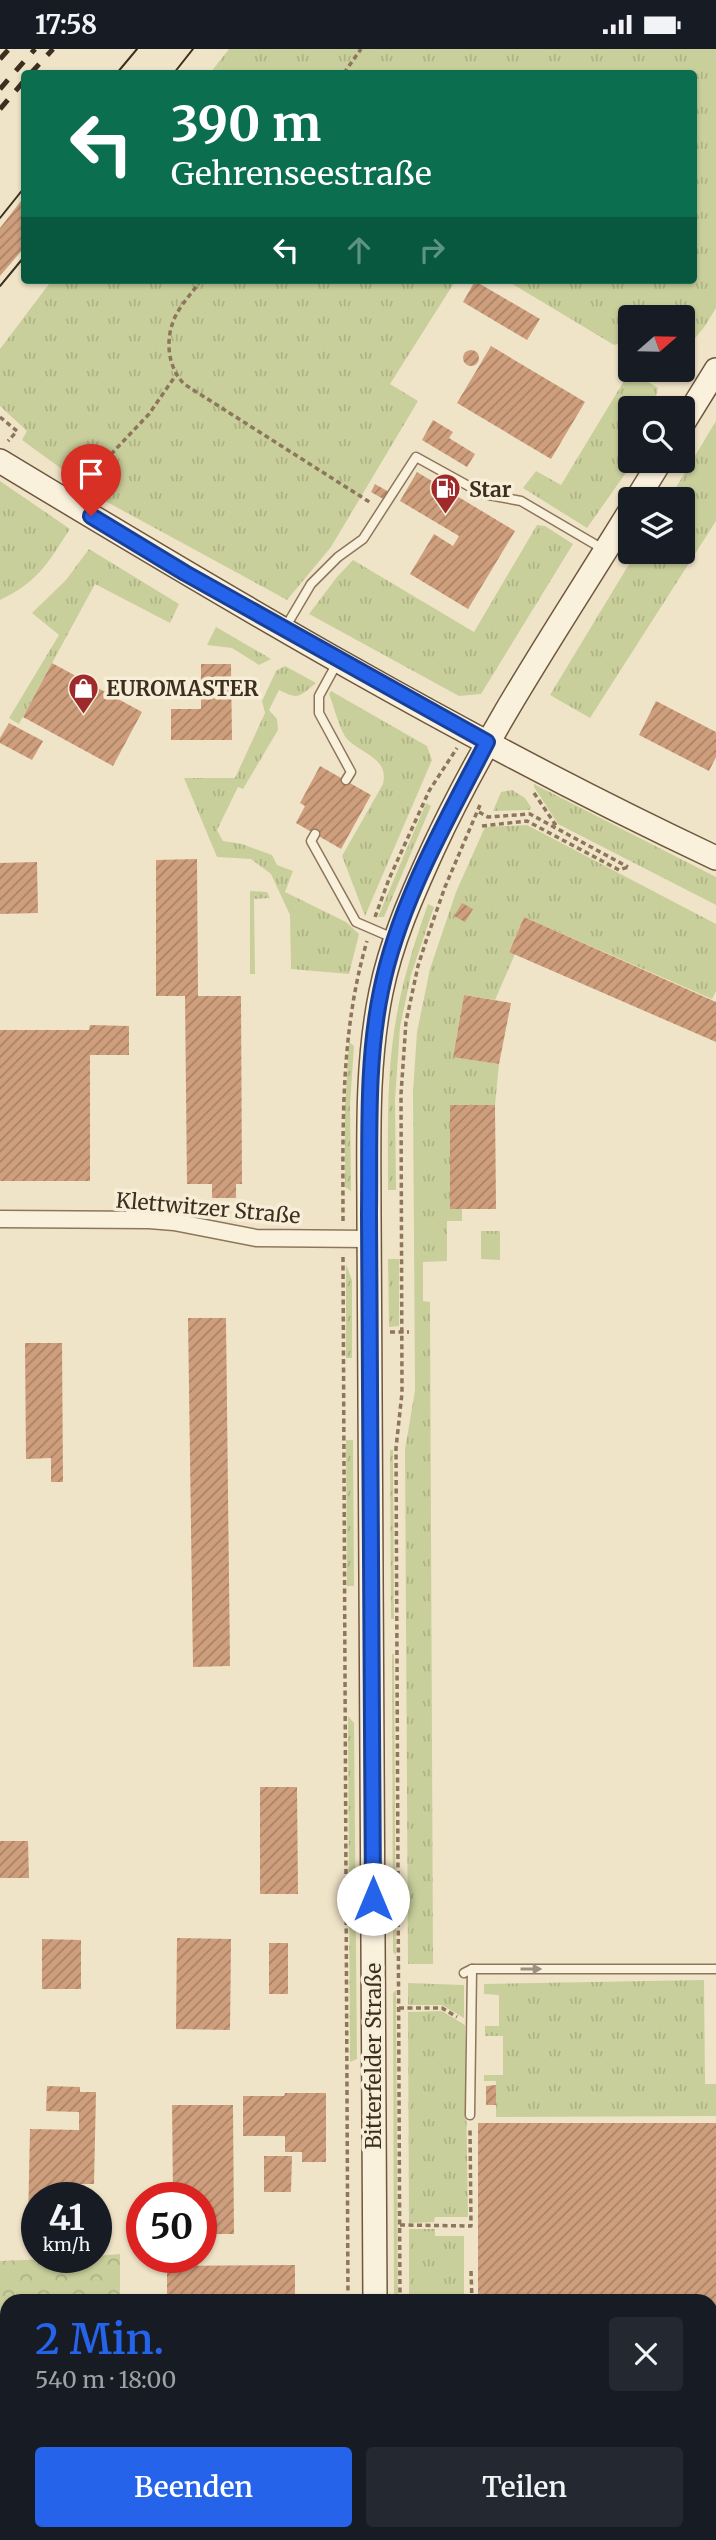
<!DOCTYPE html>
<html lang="de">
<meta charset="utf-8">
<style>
:root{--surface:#171b24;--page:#242831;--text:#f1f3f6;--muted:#9ea1a6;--accent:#2563eb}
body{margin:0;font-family:Merriweather,serif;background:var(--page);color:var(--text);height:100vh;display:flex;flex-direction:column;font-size:26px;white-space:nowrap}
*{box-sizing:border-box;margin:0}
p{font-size:23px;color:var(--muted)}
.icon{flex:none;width:38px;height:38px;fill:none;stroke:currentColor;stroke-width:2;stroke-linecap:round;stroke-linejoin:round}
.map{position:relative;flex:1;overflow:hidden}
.panel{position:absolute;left:0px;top:2245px;width:718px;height:247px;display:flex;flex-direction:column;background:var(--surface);border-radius:21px 21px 0 0;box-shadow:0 2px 5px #0004}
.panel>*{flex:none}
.guide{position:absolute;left:21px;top:21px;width:676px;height:214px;border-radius:7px;box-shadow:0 2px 5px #0004;background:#0b6e4f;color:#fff;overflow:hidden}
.needle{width:46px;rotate:70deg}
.tools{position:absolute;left:618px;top:256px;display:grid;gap:14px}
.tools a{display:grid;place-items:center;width:77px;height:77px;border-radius:7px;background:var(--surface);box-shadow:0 2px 5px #0004;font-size:35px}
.speed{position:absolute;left:21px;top:2133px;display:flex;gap:14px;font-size:35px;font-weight:700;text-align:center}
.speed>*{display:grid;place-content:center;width:91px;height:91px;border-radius:50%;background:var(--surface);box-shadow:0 2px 5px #0004;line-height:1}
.speed small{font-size:18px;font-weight:400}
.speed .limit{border:10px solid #d22;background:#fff;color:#111}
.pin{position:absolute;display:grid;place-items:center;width:60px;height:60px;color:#fff;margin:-72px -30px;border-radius:50% 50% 50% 0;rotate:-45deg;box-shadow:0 0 7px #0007}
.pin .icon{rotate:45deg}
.me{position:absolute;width:77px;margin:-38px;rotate:0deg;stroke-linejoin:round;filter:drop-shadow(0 0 5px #0008)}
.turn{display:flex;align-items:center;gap:24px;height:147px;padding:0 35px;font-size:32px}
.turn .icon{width:91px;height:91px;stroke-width:2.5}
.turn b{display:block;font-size:49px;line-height:60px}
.lanes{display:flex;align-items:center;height:66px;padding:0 35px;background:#0003;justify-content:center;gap:35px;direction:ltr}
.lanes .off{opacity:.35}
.round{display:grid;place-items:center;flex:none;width:74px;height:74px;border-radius:7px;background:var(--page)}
.head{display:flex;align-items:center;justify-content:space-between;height:119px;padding:0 35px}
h1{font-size:42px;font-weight:600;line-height:52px;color:var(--accent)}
.cta{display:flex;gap:14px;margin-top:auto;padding:14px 35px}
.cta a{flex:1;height:80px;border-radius:7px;background:var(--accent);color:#fff;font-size:28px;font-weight:600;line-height:80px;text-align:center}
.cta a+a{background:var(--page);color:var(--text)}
.status{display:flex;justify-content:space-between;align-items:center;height:49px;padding:0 35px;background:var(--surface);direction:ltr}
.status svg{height:19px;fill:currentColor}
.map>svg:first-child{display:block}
.grass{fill:url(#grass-tufts)}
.forest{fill:url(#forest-crowns)}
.building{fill:url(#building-hatch)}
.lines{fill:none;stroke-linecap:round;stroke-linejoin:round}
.lane-casing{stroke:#8d765c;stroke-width:11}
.street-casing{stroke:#8d765c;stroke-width:19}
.secondary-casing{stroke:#6f573f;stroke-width:26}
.path{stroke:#8d765c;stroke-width:3.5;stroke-dasharray:5 3.5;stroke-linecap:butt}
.lane{stroke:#faf1dc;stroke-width:8}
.street{stroke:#faf1dc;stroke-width:16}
.secondary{stroke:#faf1dc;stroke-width:23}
.tram{stroke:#3d2e20;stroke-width:2}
.rail{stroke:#3d2e20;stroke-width:5;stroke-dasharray:12 12;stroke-linecap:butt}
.oneway{fill:#9c907e}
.route-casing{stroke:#184099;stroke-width:18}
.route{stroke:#2563eb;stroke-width:12}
.labels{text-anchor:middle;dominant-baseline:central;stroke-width:7;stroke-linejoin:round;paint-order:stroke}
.poi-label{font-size:21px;font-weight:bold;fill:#3d2e20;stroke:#f7eed8;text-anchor:start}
.street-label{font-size:21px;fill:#3d2e20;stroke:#f7eed8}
</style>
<div class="status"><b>17:58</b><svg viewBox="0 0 49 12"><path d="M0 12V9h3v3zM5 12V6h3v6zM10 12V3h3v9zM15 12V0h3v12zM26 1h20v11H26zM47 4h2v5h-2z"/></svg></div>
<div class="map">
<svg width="716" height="2491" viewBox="0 0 716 2491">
<defs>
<pattern id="grass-tufts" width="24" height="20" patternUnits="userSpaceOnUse" patternTransform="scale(1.75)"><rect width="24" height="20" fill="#c9cf9b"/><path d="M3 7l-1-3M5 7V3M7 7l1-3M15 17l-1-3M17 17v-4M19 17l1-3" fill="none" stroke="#aeb285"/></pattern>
<pattern id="forest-crowns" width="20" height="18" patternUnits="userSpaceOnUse" patternTransform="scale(1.75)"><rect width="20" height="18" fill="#c9cf9b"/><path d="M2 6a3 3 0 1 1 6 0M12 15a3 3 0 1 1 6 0" fill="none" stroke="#aeb285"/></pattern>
<pattern id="building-hatch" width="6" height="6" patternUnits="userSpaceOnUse" patternTransform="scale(1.75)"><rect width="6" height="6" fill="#cf9f7d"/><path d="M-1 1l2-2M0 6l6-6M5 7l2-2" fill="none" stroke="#a98266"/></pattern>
</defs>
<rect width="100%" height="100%" fill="#f0e4c8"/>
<g class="grass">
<polygon points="229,0 716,0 716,259 705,277 683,304 682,268 630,268 630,292 614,296 506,231 693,231 693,24 210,24"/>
<polygon points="52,231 456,231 390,335 418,352 331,498 287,551 107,453 22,391 27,382 0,357 0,300"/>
<polygon points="630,322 658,339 653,359 630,359 630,411 635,411 587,479 523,439 536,422 561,436"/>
<polygon points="716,372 716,472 590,669 550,646 637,502 682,502 682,450 669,450"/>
<path d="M0,432L70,480C47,515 39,532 0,551Z"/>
<polygon points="537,476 545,477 573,495 481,645 459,647 309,565 337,528 353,511 474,583"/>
<polygon points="89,500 179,555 170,574 95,535 19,675 9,669 59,586 32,564 66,531"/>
<polygon points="216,578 271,610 259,616 232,599 207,596"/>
<path d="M285,617L316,634C299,648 299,651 279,641L269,661L277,670L278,681L243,740L238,738L217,781L223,792L242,795L272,806L277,816L293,822L285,843L346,873L359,885L349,925L291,920L290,866L271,825L251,810L217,808L184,729H235L265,664L262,652L276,622Z"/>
<path d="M331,642L427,697L432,711L365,867L342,807L383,735C389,709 362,705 348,691C340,683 334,657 329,645Z"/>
<polygon points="534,735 716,828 716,856 558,775 534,738"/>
<polygon points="512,741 525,749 531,758 530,761 493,762 501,743"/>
<polygon points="426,754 431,757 384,868 378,868"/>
<polygon points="527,776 716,875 716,942 712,950 524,868 509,902 515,905 495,951 464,946 453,1007 499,1015 495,1056 450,1160 462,1160 462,1172 447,1172 447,1212 423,1213 423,1252 430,1253 433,1915 408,1915 405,1400 415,1342 413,1043 417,983 430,920 456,843 485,778"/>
<polygon points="250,842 267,843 270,849 254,850 255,925 250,925"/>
<path d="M428,855L434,858L411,926L400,978L395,1051L396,1141H388C388,1080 386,1019 398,959C405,923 416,889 428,855Z"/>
<polygon points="349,993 354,997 350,1056 351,1142 345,1138 345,1061"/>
<polygon points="481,1182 500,1182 500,1211 481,1210"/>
<polygon points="388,1210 399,1210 399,1277 389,1278"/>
<polygon points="346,1215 352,1231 352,1309 346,1309"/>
<polygon points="346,1391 353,1391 354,1537 347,1537"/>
<polygon points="390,1401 393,1401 394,1570 391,1570"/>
<polygon points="392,1605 394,1605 396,1906 393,1903"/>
<polygon points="348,1667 354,1674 357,2010 350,2013"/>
<polygon points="704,1931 705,2035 716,2035 716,2067 496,2068 496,2032 484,2032 484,2026 503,2026 503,1987 485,1987 485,1977 499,1977 499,1946 484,1945 484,1935"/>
<polygon points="408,1934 464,1936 464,1969 442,1956 408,1956"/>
<polygon points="396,1941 398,2252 394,2252 393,1944"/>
<polygon points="442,1962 465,1976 468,2168 435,2168 434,2173 409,2174 408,1963"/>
<polygon points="409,2180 435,2180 435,2187 464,2187 464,2252 409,2252"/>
</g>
<polygon class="forest" points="120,2205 120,2252 7,2252 7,2472 0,2472 0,2212 96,2208 96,2207"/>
<g class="building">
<polygon points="24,148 24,199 0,227 0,179"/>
<polygon points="475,232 540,270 527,291 463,253"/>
<polygon points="491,297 585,353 551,410 457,354"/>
<circle cx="471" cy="309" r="8"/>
<polygon points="433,371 453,383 449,389 475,405 467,418 422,391"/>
<polygon points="417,423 515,482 468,560 410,525 434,485 453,497 459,487 400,452"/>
<polygon points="375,435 389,443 385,451 371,443"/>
<polygon points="52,614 142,663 113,717 23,668"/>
<polygon points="201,615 231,615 232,691 171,691 171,660 201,660"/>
<polygon points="656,652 716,683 716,708 709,722 639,686"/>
<polygon points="9,674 43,692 32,711 0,694 0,689"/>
<polygon points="320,717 371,746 341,800 296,774 305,757 300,754"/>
<polygon points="197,810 198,947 241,947 242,1135 236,1135 236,1149 212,1149 212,1135 187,1135 185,947 156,947 156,811"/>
<polygon points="37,813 38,864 0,865 0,814"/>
<polygon points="462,854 473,860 465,873 454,867"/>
<polygon points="524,868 716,953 716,993 509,903"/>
<polygon points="464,946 511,954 499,1015 453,1008"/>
<polygon points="90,976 129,977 129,1006 90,1006 90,1132 0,1132 0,981 89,981"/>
<polygon points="450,1056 495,1056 496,1160 450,1160"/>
<polygon points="188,1269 226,1269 230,1617 193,1618"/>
<polygon points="25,1294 62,1294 63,1433 51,1433 51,1409 26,1410"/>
<polygon points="260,1738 297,1738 298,1845 260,1845"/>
<polygon points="0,1792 28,1792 29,1829 0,1829"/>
<polygon points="177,1889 231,1890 230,1981 176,1980"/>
<polygon points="42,1890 81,1891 81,1940 42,1940"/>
<rect x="269" y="1894" width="19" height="51"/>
<polygon points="496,2036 496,2056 486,2056 486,2037"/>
<polygon points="47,2037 80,2038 80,2043 96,2043 94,2135 77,2135 77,2149 37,2149 37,2175 28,2175 30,2080 79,2081 79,2063 46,2062"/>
<polygon points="285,2044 326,2044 326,2113 302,2113 302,2103 285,2103 285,2087 243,2087 243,2047 284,2047"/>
<polygon points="172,2056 233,2056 234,2185 201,2185 201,2149 173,2149"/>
<polygon points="478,2074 716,2074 716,2260 710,2260 710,2252 478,2252"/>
<polygon points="264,2107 292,2107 291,2143 264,2143"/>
<polygon points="295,2216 295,2252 167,2252 167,2217"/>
</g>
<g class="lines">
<defs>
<g id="lane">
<polyline points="285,579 311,535 338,508 363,490 416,408 483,445 521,452 603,500"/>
<polyline points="337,614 319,647 319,664 351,723 346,731"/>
<polyline points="315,785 311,792 356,873 393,889"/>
<polyline points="464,1924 472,1920 716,1920"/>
<polyline points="470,2066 472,1920"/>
</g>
<polyline id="street" points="0,1170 149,1171 174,1173 256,1189 369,1190"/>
<g id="secondary">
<polyline points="682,376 716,321"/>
<path d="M0,412C233,553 469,693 716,809"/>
<polyline points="637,450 661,411"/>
<path d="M375,2252L369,1165C369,1091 366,1016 381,943C391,893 412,846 433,800C488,681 562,573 630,462"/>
<polyline points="376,2485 376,2491"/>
</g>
</defs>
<use href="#lane" class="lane-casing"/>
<use href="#street" class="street-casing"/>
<use href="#secondary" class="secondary-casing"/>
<g class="path">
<polyline points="344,24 361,0"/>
<path d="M201,231C193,243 181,255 175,268C165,290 167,317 184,335L371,454"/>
<polyline points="0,368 17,382 8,392"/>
<polyline points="683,412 693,395"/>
<polyline points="87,440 98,419 149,365 176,326"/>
<polyline points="534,744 557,778"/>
<polyline points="479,763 488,768 530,765 628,818"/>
<polyline points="482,777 527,772 619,821 628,818"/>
<polyline points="375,868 389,830 429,742 457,699"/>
<path d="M343,1172C343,1077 340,984 367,892"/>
<polyline points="343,1208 348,2252"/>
<polyline points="390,1283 409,1283"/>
<polyline points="399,1959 442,1959 457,1968"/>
<polyline points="400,2176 471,2177 470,2078"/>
<polyline points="471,2222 472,2252"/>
<polyline points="400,2252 396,1399 402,1344 401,1045 406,973 418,917 427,889 445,838 480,756"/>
<polyline points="350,2485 350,2491"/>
<polyline points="401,2485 401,2491"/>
</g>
<use href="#lane" class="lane"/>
<use href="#street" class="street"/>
<use href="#secondary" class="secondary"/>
<g class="tram">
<polyline points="117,24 137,0"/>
<polyline points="174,24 193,0"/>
<polyline points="0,169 24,139"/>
<polyline points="0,237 24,208"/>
</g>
<g class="rail">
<polyline points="0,10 9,0"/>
<polyline points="31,24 53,0"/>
<polyline points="0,40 35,0"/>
<polyline points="0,60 24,32"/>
</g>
</g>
<defs><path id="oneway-solid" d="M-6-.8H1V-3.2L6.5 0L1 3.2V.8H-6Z" transform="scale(1.75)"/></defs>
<use class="oneway" href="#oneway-solid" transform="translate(531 1920)"/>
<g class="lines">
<defs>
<path id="route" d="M91,467L185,524L487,693C446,773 399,853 381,942C366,1015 370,1090 369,1165L373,1850"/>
</defs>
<use href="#route" class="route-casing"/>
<use href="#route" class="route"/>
</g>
<defs>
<symbol id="fuel-pin" viewBox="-11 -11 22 30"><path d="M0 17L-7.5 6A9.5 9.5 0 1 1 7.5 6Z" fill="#9e2a2b" stroke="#f7eed8"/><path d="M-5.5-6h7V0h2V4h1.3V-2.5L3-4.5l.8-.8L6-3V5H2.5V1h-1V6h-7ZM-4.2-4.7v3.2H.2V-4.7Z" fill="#fff"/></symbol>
<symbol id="shop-pin" viewBox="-11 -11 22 30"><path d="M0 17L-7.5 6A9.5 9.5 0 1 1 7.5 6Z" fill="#9e2a2b" stroke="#f7eed8"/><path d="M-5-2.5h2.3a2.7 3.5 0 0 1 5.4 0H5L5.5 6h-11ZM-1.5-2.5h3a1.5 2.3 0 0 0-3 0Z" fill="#fff"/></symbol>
</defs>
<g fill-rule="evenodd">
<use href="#fuel-pin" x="428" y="422" width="35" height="47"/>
<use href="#shop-pin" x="66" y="622" width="35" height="47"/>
</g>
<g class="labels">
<g class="poi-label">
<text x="469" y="440">Star</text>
<text x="106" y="639">EUROMASTER</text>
</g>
<g class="street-label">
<text transform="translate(208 1159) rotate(5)">Klettwitzer Straße</text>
<text transform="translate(373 2007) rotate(-90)">Bitterfelder Straße</text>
</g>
</g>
</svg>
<div class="tools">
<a><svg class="needle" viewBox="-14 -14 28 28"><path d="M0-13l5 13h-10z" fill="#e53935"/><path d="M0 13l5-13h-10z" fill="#9ea1a6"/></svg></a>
<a><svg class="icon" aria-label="search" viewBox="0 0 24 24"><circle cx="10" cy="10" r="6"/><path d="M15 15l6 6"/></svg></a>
<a><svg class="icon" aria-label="layers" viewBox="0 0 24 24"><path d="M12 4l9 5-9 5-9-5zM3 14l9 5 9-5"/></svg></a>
</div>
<div class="speed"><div>41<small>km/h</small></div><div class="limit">50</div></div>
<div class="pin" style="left:91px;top:467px;background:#d93025"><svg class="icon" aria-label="arrive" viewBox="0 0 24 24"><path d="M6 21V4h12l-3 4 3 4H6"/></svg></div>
<svg class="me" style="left:373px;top:1850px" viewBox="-20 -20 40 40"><circle r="19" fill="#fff"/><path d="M0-13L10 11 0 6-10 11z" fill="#2563eb"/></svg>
<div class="guide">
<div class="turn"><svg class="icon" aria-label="left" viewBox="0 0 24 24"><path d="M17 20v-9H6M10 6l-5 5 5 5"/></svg><div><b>390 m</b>Gehrenseestraße</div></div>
<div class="lanes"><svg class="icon" aria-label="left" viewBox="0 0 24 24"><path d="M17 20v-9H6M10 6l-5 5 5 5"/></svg><svg class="icon off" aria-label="ahead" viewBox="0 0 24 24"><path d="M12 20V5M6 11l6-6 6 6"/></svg><svg class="icon off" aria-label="right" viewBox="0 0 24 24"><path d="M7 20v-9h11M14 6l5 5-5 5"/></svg></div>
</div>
<section class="panel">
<div class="head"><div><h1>2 Min.</h1><p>540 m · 18:00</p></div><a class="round"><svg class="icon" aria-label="close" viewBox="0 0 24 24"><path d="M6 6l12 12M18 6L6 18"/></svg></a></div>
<div class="cta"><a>Beenden</a><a>Teilen</a></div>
</section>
</div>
